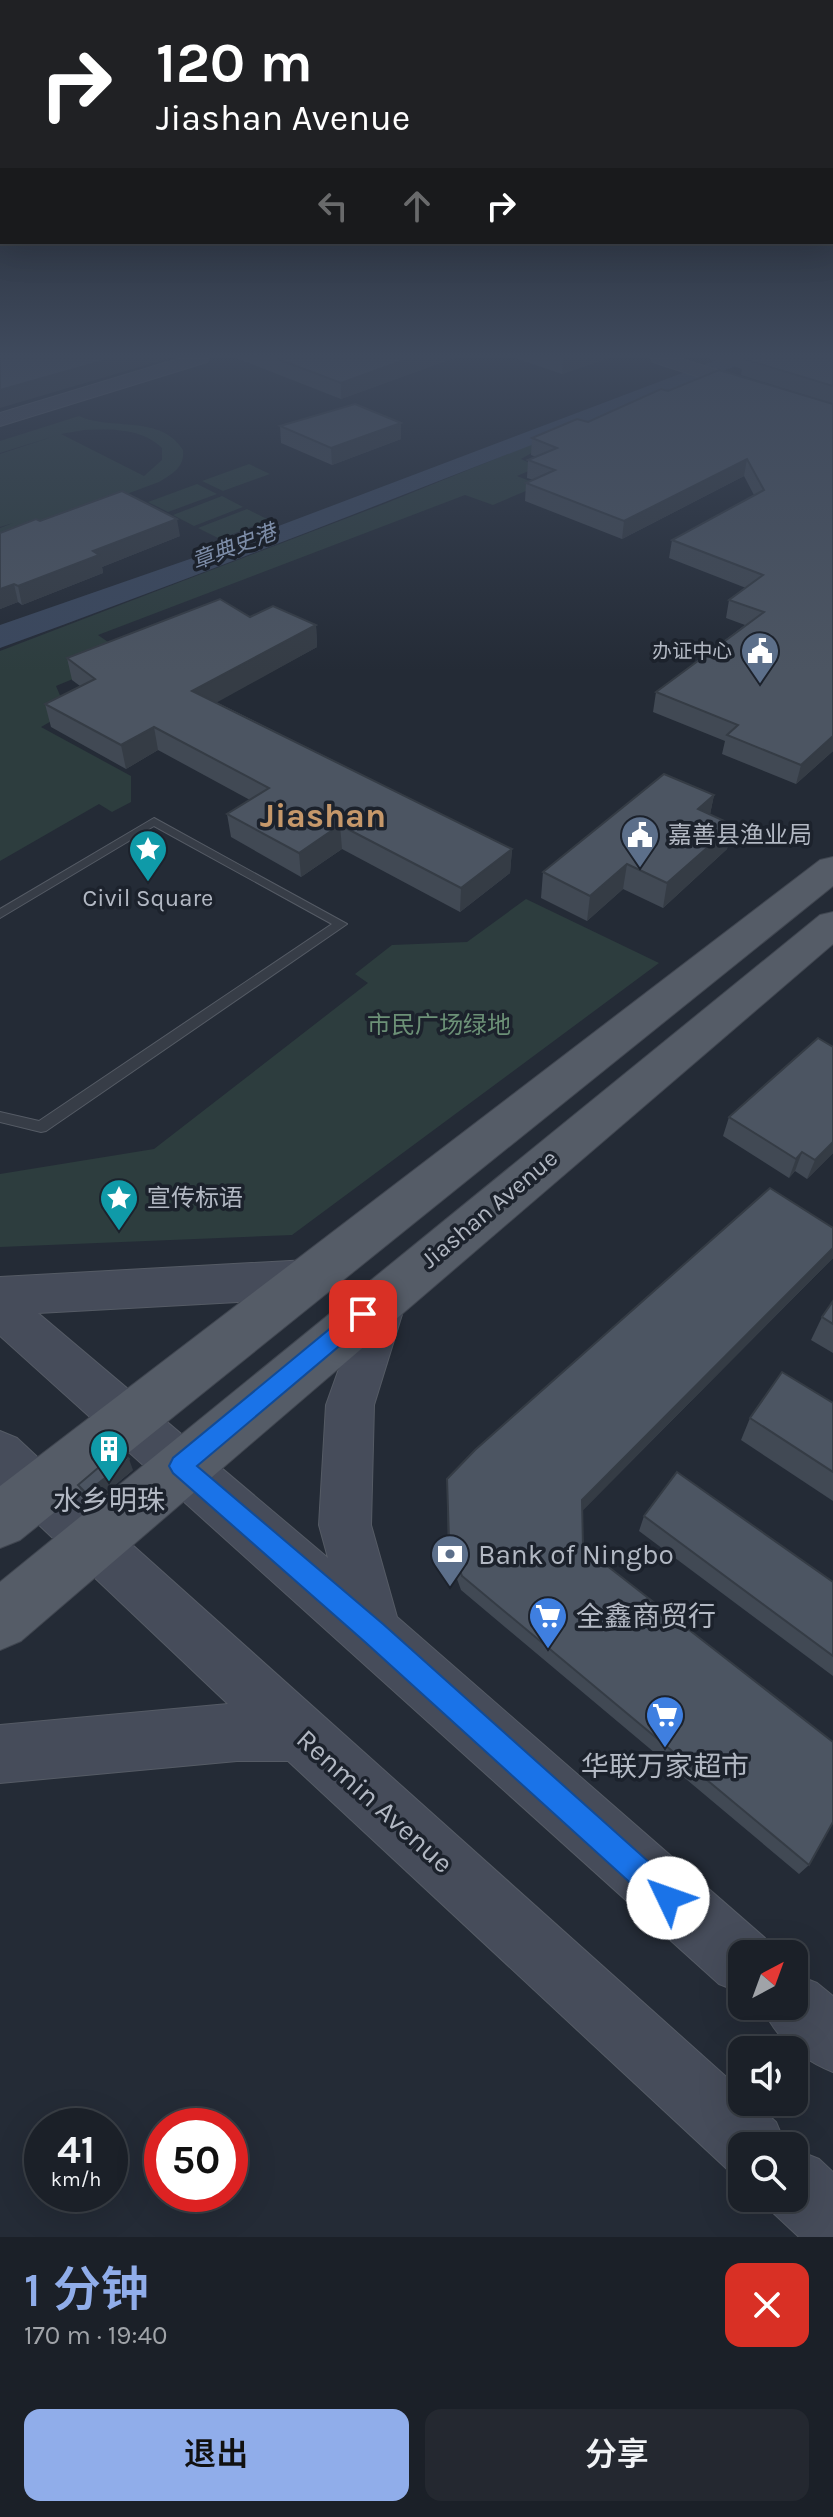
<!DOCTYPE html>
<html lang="zh">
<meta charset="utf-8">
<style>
:root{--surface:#1b2028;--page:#242830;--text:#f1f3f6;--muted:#a0a3a8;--line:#393e45;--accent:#90adea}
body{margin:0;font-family:Karla,"Noto Sans SC",sans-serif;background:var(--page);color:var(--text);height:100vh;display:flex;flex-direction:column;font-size:30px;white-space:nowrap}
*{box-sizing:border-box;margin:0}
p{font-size:26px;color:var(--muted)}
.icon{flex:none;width:44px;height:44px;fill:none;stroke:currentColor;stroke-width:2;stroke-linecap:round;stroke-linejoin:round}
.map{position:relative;height:2237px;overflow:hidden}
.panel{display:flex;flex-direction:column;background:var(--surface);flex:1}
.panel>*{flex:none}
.top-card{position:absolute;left:0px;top:0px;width:834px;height:244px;box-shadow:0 8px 32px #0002,0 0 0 2px var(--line);background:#202124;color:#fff;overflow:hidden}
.needle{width:52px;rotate:41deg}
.buttons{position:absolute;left:728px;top:1940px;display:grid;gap:16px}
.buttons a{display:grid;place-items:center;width:80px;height:80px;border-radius:16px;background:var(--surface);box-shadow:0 8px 32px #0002,0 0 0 2px var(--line);font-size:40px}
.speed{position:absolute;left:24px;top:2108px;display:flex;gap:16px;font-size:40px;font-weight:700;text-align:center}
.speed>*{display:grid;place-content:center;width:104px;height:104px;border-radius:50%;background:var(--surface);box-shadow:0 8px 32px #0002,0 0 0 2px var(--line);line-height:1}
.speed small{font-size:20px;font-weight:400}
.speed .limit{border:12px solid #d22;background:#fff;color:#111}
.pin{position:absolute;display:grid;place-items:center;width:68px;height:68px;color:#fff;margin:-34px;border-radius:16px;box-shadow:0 4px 12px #0006}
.me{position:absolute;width:88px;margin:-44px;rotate:312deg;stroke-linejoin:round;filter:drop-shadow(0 0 6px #0008)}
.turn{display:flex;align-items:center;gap:28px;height:168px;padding:0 24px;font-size:36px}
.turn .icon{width:104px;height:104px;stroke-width:2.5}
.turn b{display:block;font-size:56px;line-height:68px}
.lanes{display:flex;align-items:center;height:76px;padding:0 24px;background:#0003;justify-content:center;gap:40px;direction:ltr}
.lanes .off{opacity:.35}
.round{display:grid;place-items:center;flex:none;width:84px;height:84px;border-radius:16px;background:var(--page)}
.overview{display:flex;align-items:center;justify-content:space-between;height:136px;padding:0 24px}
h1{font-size:48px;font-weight:600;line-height:60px;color:var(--accent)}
.cta{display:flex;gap:16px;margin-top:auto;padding:16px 24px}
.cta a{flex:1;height:92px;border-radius:16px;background:var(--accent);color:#111;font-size:32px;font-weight:600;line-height:92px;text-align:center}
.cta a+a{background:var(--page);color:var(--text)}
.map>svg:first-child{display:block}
.green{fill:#2d3d3e;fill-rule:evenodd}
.water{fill:#3b485e}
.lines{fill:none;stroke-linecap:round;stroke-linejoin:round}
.lane-casing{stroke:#555b65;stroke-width:2}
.secondary-casing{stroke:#555b65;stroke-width:2}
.primary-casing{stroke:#404650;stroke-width:2}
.lane{fill:#373d47;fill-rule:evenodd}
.secondary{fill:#464c5a;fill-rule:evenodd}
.primary{fill:#555c67;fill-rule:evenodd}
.wall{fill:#414954}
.shaded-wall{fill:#353c45}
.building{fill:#4c5562;stroke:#353c45;stroke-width:2}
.route{fill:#1a73e8;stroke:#114b97;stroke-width:2}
.labels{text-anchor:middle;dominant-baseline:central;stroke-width:7;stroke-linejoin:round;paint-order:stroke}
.far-poi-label{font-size:20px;fill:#b2b8c3;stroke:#1c222c;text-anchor:end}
.far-water-label{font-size:22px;font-style:italic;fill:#7d8da8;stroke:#1c222c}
.poi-label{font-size:24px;fill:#b2b8c3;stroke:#1c222c;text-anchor:start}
.park-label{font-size:24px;fill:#6c9177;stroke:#1c222c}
.street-label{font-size:24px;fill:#b2b8c3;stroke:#1c222c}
.near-poi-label{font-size:28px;fill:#b2b8c3;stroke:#1c222c}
.near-street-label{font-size:28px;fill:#b2b8c3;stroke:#1c222c}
.far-town-label{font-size:34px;font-weight:bold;fill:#c6986a;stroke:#1c222c}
</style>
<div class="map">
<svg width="833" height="2237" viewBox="0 0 833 2237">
<rect width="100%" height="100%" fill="#242b36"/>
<g class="green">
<path d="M79,416C111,431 161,414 183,450C185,467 172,474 159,482L0,541V528L13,523L0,527V454L58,435L0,453V441ZM84,430C110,429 142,428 162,448V460L144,476L61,434Z"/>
<polygon points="535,443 547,444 521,459 538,467 517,476 540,485 493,505 465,495 98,635 128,656 56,686 67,712 41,727 131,776 131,802 112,812 99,804 0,861 0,651 384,504"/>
<polygon points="249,464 270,474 223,491 202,481"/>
<polygon points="197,484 217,494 168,512 148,502"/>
<polygon points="222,496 243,507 194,526 173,515"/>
<polygon points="247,509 269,520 220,539 198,528"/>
<polygon points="526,899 659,963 292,1235 0,1247 0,1174 154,1149 368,983 355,974 392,945 467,942"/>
</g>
<path class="water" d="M722,358H757C504,454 254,556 0,648V625L210,552Z"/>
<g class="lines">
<defs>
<polygon id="lane" points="154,818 347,924 46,1131 41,1132 0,1122 0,1112 39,1121 332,924 154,826 0,918 0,909"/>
<g id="secondary">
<polygon points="181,358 209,358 207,362 0,426 0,413"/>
<polygon points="651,358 679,358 833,407 833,420 653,362"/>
<polygon points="308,1260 324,1266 330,1279 324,1292 308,1298 38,1313 328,1558 319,1525 326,1405 370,1282 386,1276 402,1282 408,1295 374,1405 371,1525 397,1617 765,1938 771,1954 742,1954 742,1993 719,1984 0,1336 0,1277"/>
<polygon points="0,1431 17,1438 109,1524 742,2091 742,2102 754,2102 776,2122 786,2146 742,2146 742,2176 728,2170 288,1761 237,1761 0,1783 0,1725 228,1704 0,1488"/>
<path d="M794,1974L817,1983L833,1996V2072C801,2059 775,2038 762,2006H794Z"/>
<polygon points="794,2149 819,2159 833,2172 833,2237 799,2237 769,2209 765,2198 794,2198"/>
</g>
<g id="primary">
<polygon points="833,857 833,886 20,1540 0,1548 0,1486 820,860"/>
<polygon points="833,912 833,944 21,1641 0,1650 0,1582 820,915"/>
</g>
</defs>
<use href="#lane" class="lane-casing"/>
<use href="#secondary" class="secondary-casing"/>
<use href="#primary" class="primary-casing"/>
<use href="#lane" class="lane"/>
<use href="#secondary" class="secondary"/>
<use href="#primary" class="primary"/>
</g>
<g class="wall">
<polygon points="236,358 454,358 341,399"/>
<polygon points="515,358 609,358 562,374"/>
<polygon points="708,358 833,358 833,404 741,375 742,369"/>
<polygon points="668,391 833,404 833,751 796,784 722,754 725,741 653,712 656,692 745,625 726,618 729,600 746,588 669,558 672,540 754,495 744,476 622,539 525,501 526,483 534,480 527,478 528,460 536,457 531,455 532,438 588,422"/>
<polygon points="401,423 401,439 332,465 281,443 280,426"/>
<polygon points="40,521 180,536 102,567 103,573 22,605 18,602 0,609 0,533"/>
<polygon points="316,625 317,647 216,702 512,849 510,873 460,912 342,849 301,877 231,837 227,814 250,800 158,750 126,769 51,727 45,704 80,686 72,680 67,658"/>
<polygon points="714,795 710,814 733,825 727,849 663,908 623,889 587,921 541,898 543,872"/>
<polygon points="833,1047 833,1153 807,1179 795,1171 789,1178 723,1136 729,1117"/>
<polygon points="833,1228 833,1258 582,1511 583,1547 809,1865 799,1874 461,1590 448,1554 447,1479"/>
<polygon points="833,1301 833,1353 811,1340 822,1317"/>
<polygon points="833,1403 833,1501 741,1440 750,1418"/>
<polygon points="133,1470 92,1504 83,1496 78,1485"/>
<polygon points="644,1516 833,1582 833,1676 639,1531"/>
</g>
<g class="shaded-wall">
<polygon points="113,358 170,358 0,408 0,390"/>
<polygon points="410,358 454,358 341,399 341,383"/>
<polygon points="563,358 609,358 562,374"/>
<polygon points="401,423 401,439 332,465 331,448"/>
<polygon points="747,459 744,476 622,539 624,521"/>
<polygon points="177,519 180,536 102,567 103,573 22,605 18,586 93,551"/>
<polygon points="14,584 18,602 0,609 0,589"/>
<polygon points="316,625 317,647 196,714 192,691"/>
<polygon points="154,727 158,750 126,769 121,745"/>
<polygon points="833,736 833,751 796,784 801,765"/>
<polygon points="714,795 709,820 698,809"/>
<polygon points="340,825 342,849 301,877 299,853"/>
<polygon points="733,825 727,849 663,908 667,883"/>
<polygon points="512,849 510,873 460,912 461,888"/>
<polygon points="627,864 623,889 587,921 590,896"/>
<polygon points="833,1142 833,1153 807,1179 815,1160"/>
<polygon points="802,1152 795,1171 789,1178 796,1159"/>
<polygon points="833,1248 833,1258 578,1515 582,1500"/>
<polygon points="129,1459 133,1470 92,1504 86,1493"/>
</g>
<g class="building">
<polygon points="0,358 113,358 0,390"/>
<polygon points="275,358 410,358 341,383"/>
<polygon points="746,358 833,358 833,386 744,359"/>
<polygon points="719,370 833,404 833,736 801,765 727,735 738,725 656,692 764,612 729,600 763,575 672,540 764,490 747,459 624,521 526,483 555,470 528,460 557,448 532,438 577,419 588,422 661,389 668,391"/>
<polygon points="355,404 401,423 331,448 280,426"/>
<polygon points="122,491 177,519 93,551 99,555 18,586 14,584 0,589 0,533 36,519 40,521"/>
<polygon points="220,599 250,617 273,606 316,625 192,691 512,849 461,888 340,825 299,853 227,814 269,788 154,727 121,745 45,704 95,679 67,658"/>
<polygon points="664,774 714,795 698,809 733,825 667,883 627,864 590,896 543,872"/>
<polygon points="818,1038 833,1047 833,1142 815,1160 802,1152 796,1159 729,1117"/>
<polygon points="770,1188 833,1228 833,1248 582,1500 583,1547 833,1742 833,1822 809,1865 462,1576 449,1539 447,1479 475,1450"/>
<polygon points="833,1301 833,1324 822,1317"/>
<polygon points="782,1372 833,1403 833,1472 750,1418"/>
<polygon points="119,1450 129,1459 86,1493 78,1485"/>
<polygon points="677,1472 833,1582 833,1656 644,1516"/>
</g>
<linearGradient id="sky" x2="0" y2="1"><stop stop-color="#14181e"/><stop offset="0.53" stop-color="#3f4a5d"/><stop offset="1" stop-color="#3f4a5d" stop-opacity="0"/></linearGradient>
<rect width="833" height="671" fill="url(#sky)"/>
<polygon class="route" points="363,1305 370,1308 373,1314 370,1320 197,1466 383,1624 678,1888 682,1898 678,1908 668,1912 658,1908 365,1642 173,1473 169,1466 173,1458 355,1308"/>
<defs>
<symbol id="civic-pin" viewBox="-11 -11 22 30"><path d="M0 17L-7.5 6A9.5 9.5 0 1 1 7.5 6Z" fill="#5c6f8a" stroke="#1c222c"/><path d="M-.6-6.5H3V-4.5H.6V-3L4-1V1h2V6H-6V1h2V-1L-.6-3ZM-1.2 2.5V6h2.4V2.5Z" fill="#fff"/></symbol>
<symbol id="sight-pin" viewBox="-11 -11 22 30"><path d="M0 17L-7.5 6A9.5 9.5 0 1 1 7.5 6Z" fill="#0f9aa8" stroke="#1c222c"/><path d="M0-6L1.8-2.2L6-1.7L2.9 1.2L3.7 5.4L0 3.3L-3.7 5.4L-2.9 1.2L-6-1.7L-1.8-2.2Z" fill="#fff"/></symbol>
<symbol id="building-pin" viewBox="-11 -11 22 30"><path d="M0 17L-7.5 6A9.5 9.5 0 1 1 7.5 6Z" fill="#0f9aa8" stroke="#1c222c"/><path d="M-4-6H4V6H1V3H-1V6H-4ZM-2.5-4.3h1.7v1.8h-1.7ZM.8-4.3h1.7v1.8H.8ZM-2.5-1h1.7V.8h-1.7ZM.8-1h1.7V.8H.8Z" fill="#fff"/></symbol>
<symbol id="bank-pin" viewBox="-11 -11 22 30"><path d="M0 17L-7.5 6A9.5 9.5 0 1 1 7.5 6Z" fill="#5c6f8a" stroke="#1c222c"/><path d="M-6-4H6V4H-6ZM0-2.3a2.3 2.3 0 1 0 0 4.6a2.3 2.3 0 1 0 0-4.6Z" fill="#fff"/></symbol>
<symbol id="supermarket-pin" viewBox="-11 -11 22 30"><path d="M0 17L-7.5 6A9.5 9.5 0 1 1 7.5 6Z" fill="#3f7fe0" stroke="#1c222c"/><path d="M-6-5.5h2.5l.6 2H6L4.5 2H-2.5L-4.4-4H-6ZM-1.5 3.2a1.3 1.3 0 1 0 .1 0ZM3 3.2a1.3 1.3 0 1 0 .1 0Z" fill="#fff"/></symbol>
</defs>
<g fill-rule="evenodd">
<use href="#civic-pin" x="738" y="629" width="44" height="60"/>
<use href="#civic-pin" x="618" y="813" width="44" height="60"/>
<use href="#sight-pin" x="126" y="827" width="44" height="60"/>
<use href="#sight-pin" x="97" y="1176" width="44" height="60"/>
<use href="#building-pin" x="87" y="1427" width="44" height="60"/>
<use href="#bank-pin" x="428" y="1532" width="44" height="60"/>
<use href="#supermarket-pin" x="526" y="1594" width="44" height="60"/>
<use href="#supermarket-pin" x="643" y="1693" width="44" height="60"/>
</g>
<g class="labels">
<g class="far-poi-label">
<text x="732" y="651">办证中心</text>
</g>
<g class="far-water-label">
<text transform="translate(234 547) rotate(-21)">章典史港</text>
</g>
<g class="poi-label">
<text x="668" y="835">嘉善县渔业局</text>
<text x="148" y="898" text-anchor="middle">Civil Square</text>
<text x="147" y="1198">宣传标语</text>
</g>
<g class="park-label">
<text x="439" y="1025">市民广场绿地</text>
</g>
<g class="street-label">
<text transform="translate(489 1209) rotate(-40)">Jiashan Avenue</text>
</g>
<g class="near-poi-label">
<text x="109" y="1500">水乡明珠</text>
<text x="478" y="1554" text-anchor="start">Bank of Ningbo</text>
<text x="576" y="1616" text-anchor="start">全鑫商贸行</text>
<text x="665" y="1766">华联万家超市</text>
</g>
<g class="near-street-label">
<text transform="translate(375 1801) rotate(42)">Renmin Avenue</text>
</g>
<g class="far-town-label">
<text x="323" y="816">Jiashan</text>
</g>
</g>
</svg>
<div class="buttons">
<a><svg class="needle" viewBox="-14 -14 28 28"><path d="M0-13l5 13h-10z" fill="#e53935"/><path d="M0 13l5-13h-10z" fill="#a0a3a8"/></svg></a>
<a><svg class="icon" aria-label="sound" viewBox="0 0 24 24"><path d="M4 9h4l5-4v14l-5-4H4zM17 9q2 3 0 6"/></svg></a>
<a><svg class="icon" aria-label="search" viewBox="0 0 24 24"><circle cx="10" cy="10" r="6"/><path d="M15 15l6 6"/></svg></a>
</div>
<div class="speed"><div>41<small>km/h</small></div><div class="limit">50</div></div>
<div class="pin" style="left:363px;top:1314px;background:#d93025"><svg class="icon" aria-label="arrive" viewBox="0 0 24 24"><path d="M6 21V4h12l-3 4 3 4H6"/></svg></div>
<svg class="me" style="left:668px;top:1898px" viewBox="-20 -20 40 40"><circle r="19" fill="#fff"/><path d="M0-13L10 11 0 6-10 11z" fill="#1a73e8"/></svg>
<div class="top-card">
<div class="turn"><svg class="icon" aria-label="right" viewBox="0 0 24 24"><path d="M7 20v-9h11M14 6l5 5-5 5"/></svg><div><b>120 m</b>Jiashan Avenue</div></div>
<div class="lanes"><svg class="icon off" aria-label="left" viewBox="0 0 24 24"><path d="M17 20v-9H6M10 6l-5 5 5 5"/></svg><svg class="icon off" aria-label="ahead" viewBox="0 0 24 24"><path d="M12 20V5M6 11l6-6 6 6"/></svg><svg class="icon" aria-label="right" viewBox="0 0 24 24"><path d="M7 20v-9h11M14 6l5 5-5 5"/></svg></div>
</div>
</div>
<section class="panel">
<div class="overview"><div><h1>1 分钟</h1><p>170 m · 19:40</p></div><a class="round" style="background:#d93025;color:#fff"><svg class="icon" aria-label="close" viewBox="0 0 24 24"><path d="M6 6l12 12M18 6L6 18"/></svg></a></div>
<div class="cta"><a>退出</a><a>分享</a></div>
</section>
